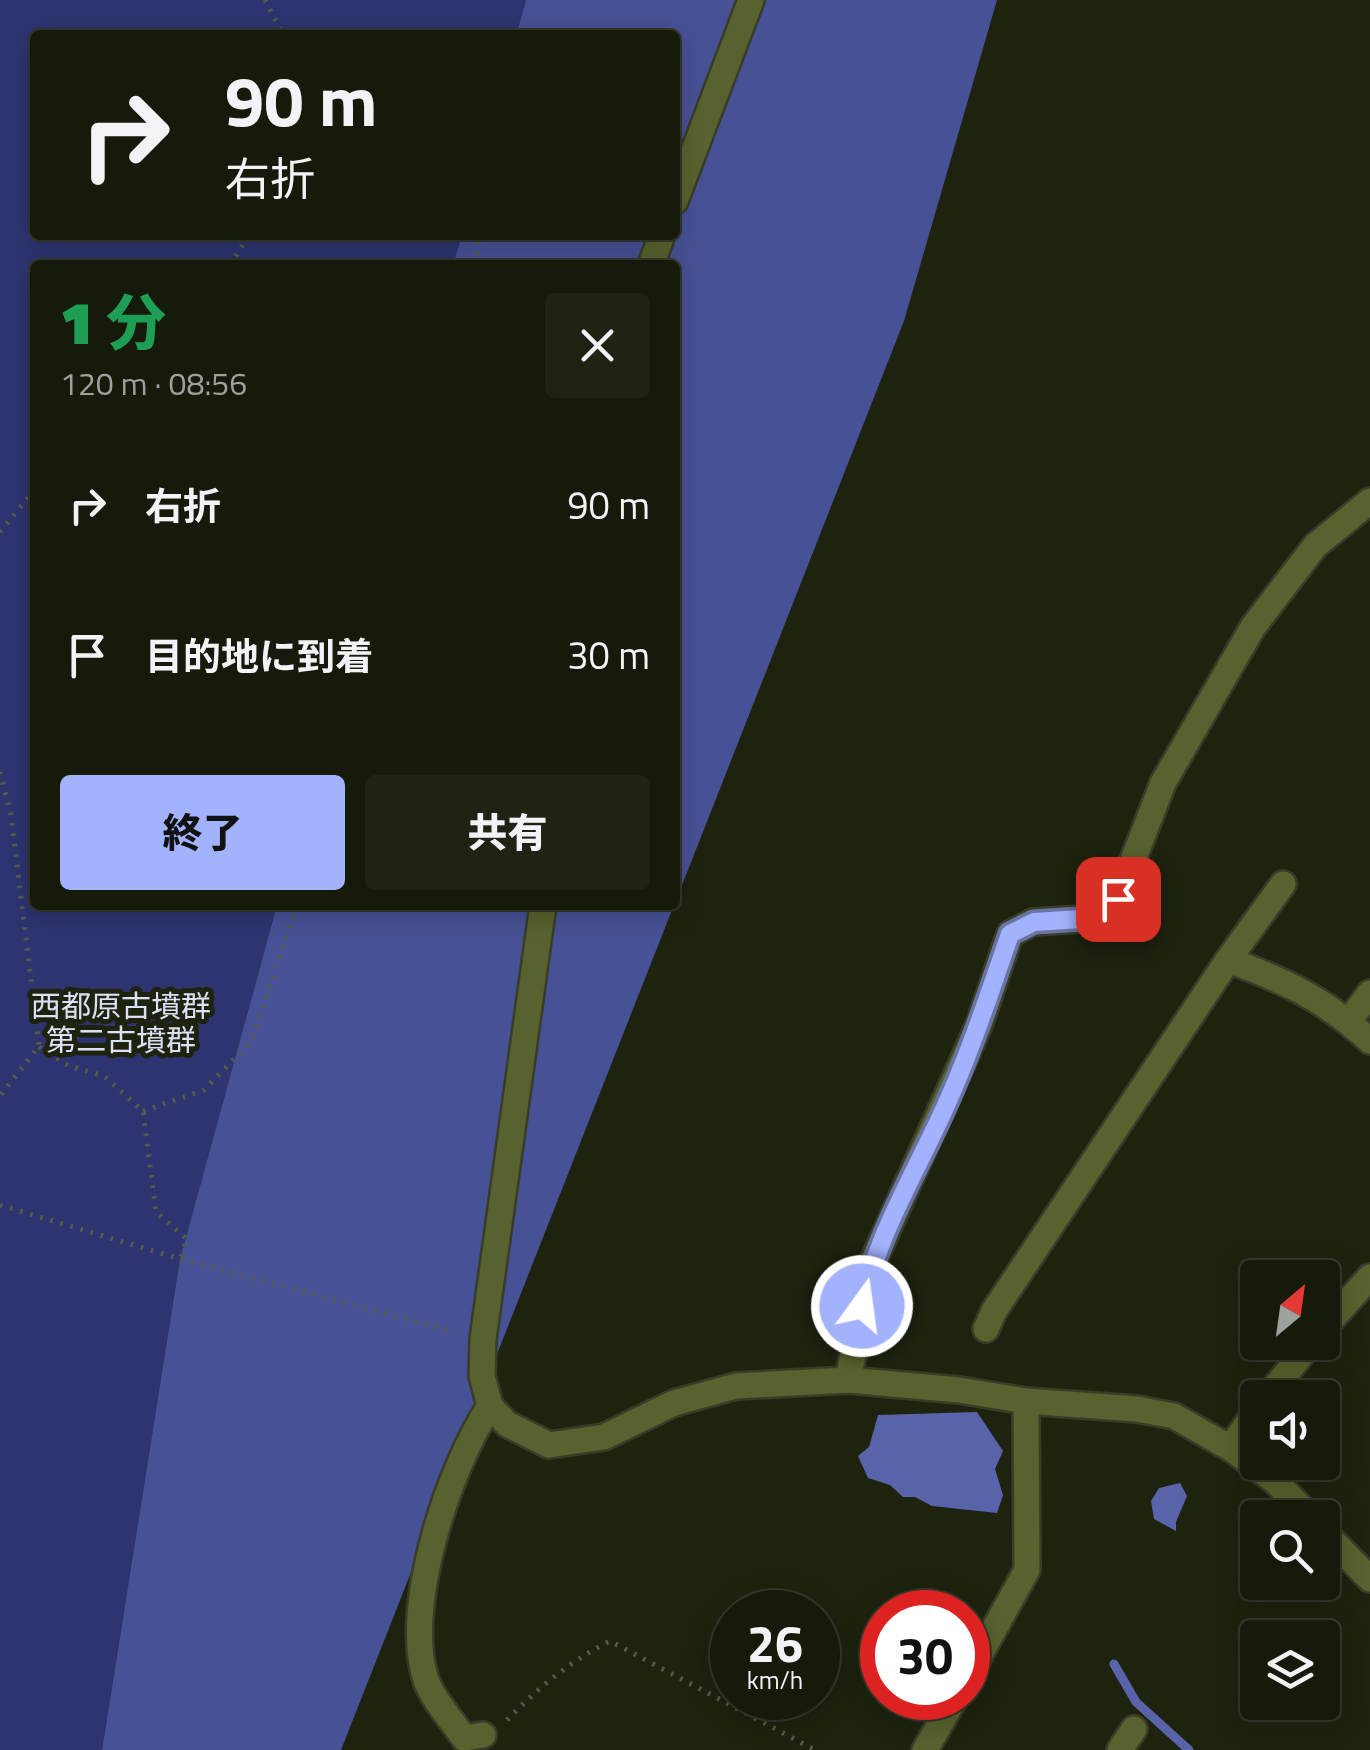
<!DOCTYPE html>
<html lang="ja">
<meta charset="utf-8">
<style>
:root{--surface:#161a0b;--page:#1f2314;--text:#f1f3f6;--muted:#9ea19d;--line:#35382c;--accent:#a3b2fd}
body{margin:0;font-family:"Titillium Web","Noto Sans JP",sans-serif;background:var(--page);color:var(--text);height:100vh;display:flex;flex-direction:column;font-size:38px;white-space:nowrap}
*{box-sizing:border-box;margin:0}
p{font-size:32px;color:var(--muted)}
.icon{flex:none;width:55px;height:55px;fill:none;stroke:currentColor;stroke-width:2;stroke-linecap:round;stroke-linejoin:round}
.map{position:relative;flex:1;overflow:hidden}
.sheet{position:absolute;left:30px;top:260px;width:650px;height:650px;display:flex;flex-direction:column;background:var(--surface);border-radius:10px;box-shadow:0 5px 25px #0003,0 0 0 2px var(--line)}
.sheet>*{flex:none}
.top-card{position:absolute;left:30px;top:30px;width:650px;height:210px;border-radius:10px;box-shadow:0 5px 25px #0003,0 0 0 2px var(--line);background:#161a0b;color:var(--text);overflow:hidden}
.needle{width:65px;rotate:29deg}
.controls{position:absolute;left:1240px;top:1260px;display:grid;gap:20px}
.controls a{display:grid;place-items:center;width:100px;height:100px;border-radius:10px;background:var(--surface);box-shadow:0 5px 25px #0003,0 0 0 2px var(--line);font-size:50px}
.speed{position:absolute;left:710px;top:1590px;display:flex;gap:20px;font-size:50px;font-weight:700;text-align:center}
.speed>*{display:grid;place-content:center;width:130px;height:130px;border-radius:50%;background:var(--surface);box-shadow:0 5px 25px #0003,0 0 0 2px var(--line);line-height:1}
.speed small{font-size:25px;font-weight:400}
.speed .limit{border:15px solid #d22;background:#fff;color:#111}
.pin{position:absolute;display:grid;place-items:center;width:85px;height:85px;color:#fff;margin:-42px;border-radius:20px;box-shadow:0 5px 15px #0006}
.me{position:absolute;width:110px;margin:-55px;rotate:14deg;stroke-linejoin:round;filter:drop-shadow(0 0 8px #0008)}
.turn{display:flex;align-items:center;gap:35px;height:210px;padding:0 30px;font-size:45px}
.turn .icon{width:130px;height:130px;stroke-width:2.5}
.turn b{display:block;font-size:70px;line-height:85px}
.round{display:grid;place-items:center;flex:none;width:105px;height:105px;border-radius:10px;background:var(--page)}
.overview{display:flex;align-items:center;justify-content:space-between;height:170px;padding:0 30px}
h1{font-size:60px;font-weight:800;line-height:75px;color:#1e9e55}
.cta{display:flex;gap:20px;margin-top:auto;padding:20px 30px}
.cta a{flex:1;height:115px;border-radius:10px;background:var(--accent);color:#111;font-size:40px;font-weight:800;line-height:115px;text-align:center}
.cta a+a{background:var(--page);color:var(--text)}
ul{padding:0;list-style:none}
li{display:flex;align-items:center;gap:30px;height:150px;padding:0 30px}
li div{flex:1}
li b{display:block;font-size:38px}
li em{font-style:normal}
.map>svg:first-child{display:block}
.green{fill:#2d3470}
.forest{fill:#475195}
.water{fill:#5863a9}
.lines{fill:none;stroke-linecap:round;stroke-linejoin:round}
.stream{stroke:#5863a9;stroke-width:9}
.minor-casing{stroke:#383d2a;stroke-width:30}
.path{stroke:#575b4a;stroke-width:5;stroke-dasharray:2.5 8;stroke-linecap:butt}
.minor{stroke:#57622e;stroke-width:25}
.route-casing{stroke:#6a74a4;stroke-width:25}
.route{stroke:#a3b2fd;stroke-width:18}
.labels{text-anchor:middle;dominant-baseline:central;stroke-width:10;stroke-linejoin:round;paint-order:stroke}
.park-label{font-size:30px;fill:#dbe0f4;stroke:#1e230f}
</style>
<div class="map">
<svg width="1370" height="1750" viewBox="0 0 1370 1750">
<rect width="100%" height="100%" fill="#1e230f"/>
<polygon class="green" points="0,0 526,0 516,35 35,35 35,235 462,235 453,265 35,265 35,905 277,905 180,1259 102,1750 0,1750"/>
<g class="forest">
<polygon points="526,0 997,0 904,321 675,903 675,265 453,265 462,235 675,235 675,35 516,35"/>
<polygon points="277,905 674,905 341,1750 102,1750 180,1259"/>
</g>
<g class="water">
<polygon points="977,1412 1003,1451 995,1469 1003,1495 997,1513 932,1506 915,1497 903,1497 890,1485 868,1478 858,1456 869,1447 878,1415"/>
<polygon points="1180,1483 1187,1496 1176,1522 1176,1531 1154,1519 1151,1501 1159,1488"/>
</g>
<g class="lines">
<polyline class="stream" points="1114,1664 1136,1702 1189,1750"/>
<defs>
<g id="minor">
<polyline points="675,201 751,0"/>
<polyline points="651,265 662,235"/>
<polyline points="543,905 483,1339 482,1376 490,1406 507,1424 549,1445 604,1437 674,1403 736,1386 848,1380 959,1390 1026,1401 1137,1409 1174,1416 1230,1448 1275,1481 1311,1518"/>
<polyline points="1228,960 1283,884"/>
<polyline points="1349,1021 1370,993"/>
<path d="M986,1329L994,1311L1228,960C1286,981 1324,999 1370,1041"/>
<polyline points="1322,1330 1370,1277"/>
<polyline points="848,1380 870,1268 979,1025 1010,934 1033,922 1097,918 1118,899 1163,783 1253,627 1315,546 1370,501"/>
<polyline points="1266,1398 1312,1342"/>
<polyline points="1230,1448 1258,1409"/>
<polyline points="1322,1530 1370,1579"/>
<polyline points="968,1676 1027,1570 1026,1401"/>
<path d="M483,1735L464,1738C452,1720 433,1700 426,1680C402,1608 449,1467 490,1406"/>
<polyline points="925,1750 955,1698"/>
<polyline points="1120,1750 1134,1729"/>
</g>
</defs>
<use href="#minor" class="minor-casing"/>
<g class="path">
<polyline points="265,0 283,35"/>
<polyline points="230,265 249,235"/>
<polyline points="477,265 479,235"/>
<polyline points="0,532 35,489"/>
<polyline points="0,772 11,815 39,1046 0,1096"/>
<polyline points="39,1047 69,1066 104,1076 143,1111 156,1212 187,1239 180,1259"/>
<polyline points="143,1111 204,1090 252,1041 297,905"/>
<polyline points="0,1205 180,1259 456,1332"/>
<path d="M507,1720C538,1688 570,1661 610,1641L815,1750"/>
</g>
<use href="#minor" class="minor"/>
</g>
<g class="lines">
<defs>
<path id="route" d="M862,1306C876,1238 913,1177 942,1114C969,1056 989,995 1010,934L1034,922L1097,918L1118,899"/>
</defs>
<use href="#route" class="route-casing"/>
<use href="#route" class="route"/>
</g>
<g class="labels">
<g class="park-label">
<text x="121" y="1006">西都原古墳群<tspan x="121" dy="34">第二古墳群</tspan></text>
</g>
</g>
</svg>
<div class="controls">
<a><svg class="needle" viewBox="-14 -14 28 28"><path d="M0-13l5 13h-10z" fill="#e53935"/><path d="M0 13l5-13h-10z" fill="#9ea19d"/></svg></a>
<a><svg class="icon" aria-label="sound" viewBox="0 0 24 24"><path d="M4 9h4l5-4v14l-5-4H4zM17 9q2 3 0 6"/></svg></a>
<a><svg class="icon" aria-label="search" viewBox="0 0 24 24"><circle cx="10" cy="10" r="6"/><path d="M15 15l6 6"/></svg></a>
<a><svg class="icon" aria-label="layers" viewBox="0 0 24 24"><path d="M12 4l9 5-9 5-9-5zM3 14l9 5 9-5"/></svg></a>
</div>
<div class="speed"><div>26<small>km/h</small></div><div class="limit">30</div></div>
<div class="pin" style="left:1118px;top:899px;background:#d93025"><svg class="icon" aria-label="arrive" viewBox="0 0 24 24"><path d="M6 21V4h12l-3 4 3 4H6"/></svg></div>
<svg class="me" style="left:862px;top:1306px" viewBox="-20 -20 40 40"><circle r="17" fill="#a3b2fd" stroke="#fff" stroke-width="3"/><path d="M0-11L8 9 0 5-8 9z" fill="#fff"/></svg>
<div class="top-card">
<div class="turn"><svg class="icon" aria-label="right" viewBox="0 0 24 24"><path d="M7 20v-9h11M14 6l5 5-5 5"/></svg><div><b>90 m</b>右折</div></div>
</div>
<section class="sheet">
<div class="overview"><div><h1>1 分</h1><p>120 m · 08:56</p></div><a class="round"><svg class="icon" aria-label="close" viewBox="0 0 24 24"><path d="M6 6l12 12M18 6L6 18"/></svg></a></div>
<ul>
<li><svg class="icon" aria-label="right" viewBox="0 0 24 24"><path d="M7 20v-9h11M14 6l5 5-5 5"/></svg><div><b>右折</b></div><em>90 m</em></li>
<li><svg class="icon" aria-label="arrive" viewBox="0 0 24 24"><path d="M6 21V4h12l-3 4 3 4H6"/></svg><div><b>目的地に到着</b></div><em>30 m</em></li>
</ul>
<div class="cta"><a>終了</a><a>共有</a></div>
</section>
</div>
